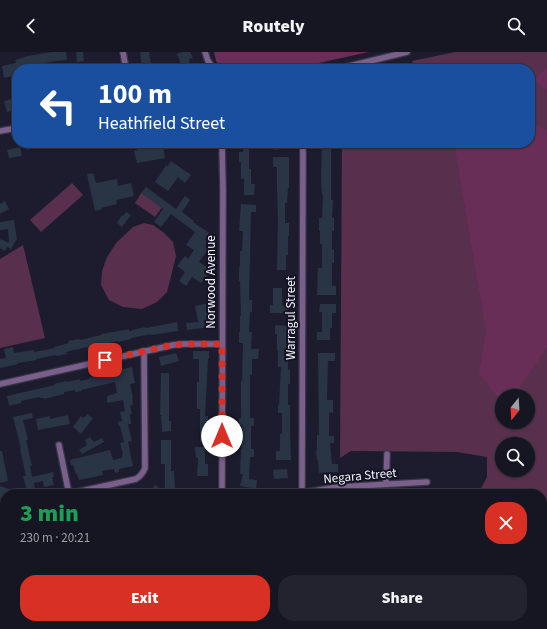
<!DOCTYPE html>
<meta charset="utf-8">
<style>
:root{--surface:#161522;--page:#23222f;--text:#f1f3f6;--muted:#9e9fa5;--line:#353440;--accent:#d93025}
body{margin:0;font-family:"Source Sans 3",sans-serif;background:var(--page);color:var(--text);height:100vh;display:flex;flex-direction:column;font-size:15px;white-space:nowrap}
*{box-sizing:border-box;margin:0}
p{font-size:13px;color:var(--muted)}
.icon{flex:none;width:22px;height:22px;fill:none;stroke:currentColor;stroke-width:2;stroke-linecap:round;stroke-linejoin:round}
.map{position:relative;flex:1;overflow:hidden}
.side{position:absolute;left:0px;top:437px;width:547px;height:140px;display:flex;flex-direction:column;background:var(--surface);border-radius:16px 16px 0 0;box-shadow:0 1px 3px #0004,0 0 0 1px var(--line)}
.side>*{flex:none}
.top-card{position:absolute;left:12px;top:12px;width:523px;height:84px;border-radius:16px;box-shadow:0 1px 3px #0004,0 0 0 1px var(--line);background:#1a4fa0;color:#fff;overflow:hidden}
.needle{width:26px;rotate:198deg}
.buttons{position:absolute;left:495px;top:337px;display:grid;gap:8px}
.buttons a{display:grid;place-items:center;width:40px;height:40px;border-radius:50%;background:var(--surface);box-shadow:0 1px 3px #0004,0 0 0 1px var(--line);font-size:20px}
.pin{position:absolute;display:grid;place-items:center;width:34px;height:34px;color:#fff;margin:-17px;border-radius:8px;box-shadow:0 2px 6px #0006}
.me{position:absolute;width:44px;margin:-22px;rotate:0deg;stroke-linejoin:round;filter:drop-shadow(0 0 3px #0008)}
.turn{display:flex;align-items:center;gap:14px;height:84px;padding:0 20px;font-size:18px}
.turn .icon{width:52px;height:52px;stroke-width:2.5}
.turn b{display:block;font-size:28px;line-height:34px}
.round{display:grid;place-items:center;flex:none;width:42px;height:42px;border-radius:16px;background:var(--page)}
.overview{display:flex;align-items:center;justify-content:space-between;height:68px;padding:0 20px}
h1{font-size:24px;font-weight:800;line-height:30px;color:#1e9e55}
.button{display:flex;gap:8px;margin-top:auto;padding:8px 20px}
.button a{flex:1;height:46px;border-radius:16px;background:var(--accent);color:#fff;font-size:16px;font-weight:800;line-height:46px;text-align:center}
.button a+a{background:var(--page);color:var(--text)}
header{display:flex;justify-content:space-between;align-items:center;height:52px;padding:0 20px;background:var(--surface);font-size:18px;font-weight:800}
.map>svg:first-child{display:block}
.green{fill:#582f4c;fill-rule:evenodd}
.forest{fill:#682e58}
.building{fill:#293445}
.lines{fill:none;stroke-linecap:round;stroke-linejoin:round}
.minor-casing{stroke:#373647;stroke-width:8}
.minor{stroke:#7a5f8a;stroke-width:5.5}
.route{stroke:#d93025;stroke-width:7;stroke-dasharray:0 12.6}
.labels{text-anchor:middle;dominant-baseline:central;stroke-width:4;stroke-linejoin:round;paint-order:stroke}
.street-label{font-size:13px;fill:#f3f3fe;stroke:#141324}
</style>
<header><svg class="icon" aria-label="back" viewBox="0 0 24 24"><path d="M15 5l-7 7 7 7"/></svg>Routely<svg class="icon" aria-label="search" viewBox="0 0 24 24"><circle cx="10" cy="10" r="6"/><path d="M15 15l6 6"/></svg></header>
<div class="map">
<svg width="547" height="577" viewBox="0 0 547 577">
<rect width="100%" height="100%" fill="#1d1c2e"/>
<g class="green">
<path d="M455,0H547V577H86L84,572H542V442H478L487,425V405L457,400L351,399L340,406L342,91H530V17H414L412,9ZM502,344H528V370H502ZM502,392H528V418H502Z"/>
<polygon points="72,131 83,143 41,180 30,168"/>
<polygon points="142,140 163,154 155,165 135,151"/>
<polygon points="144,171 153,173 164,181 173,190 176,204 167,240 157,250 142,257 123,255 109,248 101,233 102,219 107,205 117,190 133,175"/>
<polygon points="23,193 45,286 0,296 0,207"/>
</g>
<g class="forest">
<polygon points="214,0 369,0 291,17 222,17 216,9"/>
<polygon points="547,16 547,38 533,28"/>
<polygon points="530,72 547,78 547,295 514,344 502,344 502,351 479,321 486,279 454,91 530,91"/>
</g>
<g class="building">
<polygon points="52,0 66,0 67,8 55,9 31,14 22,17 15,17 16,23 4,26 2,14 16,11 15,8 28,4"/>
<polygon points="76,0 83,0 84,9 77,10"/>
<polygon points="140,0 149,0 152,17 142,17"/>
<polygon points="183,0 190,0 193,6 189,7 191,17 183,17 177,2"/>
<polygon points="16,46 17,57 7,60 4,49"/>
<polygon points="25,91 49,91 49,94 26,98"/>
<polygon points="157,91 159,91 159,93 163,93 165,106 137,111 134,99 137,98 137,96 142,95 143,96 153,94 152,92"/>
<polygon points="243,91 252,91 252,97 249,97 249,117 251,117 251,132 255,132 254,143 244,143 244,127 241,127 241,110 239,110 239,100 243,100"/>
<polygon points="273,91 288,91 289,96 274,98"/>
<polygon points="322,91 331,91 331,148 333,148 332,166 334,166 334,179 332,179 332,198 334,198 334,211 332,211 332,234 336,234 336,243 317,243 318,216 322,216 322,192 320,192 320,179 319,179 319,166 322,166 323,143 322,143 321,129"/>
<polygon points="20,95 22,104 9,106 7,98"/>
<polygon points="273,105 289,105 289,136 288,136 287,151 285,151 285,171 289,171 289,184 288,184 288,203 286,203 286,218 277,218 278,169 277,136 277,115 273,115"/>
<polygon points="171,109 191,123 185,131 178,125 168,139 155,130 167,112 167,115"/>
<polygon points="93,121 96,131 117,127 118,134 131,131 134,144 116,148 117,152 101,156 102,157 95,159 87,122"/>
<polygon points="146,135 176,157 185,144 190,148 182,160 194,169 193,170 209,181 205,188 208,190 205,194 209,196 199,210 211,218 201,231 192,225 186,234 179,229 185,220 177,214 185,204 188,207 194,198 186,193 195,180 171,162 161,175 154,170 163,157 141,141"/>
<polygon points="5,149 9,157 0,162 0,152"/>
<polygon points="241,152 256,153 256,160 251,160 249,248 252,248 252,260 250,260 249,280 252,280 251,297 259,297 258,307 252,307 252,323 250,323 250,366 254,366 254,374 251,374 251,397 254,397 254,405 250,405 249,427 257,428 256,437 240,434 243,422 240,422 241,397 242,397 242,373 239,373 239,366 241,366 241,329 242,329 243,291 239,291 239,280 240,280 240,264 241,264 240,229 239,229 239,215 240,215 240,199 242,199 243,179 239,179"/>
<polygon points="126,160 131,163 122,175 117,171 122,163 123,164"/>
<polygon points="14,168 17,188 16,188 10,199 10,196 7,195 5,199 0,196 0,187 9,191 8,177 0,178 0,170"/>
<polygon points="273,236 282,236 282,253 287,254 287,261 270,261 270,253 273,253"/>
<polygon points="208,251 211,275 187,278 186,271 198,270 195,254"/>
<polygon points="320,252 336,252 336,261 332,261 332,276 330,276 330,288 317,288 317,280 322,280 322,260 319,260"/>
<polygon points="177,270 178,279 151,283 151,282 131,286 131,287 118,290 118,289 99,293 99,294 88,297 87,295 66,300 67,302 57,304 56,303 36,307 36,308 18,311 18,312 0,316 0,307 6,306 4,297 13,295 14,301 34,298 34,300 55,296 54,295 69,291 68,289 79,287 80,288 101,283 101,282 113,280 129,277 129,279 145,275 146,276"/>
<polygon points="275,273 288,274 289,299 288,299 288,318 290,318 290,332 288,332 288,353 290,353 290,380 291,408 276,408 276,399 280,399 280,382 282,382 282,361 278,361 278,353 279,353 281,315 278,315 278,299 277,299 277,282 275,282"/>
<polygon points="193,299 209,299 209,307 208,307 205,364 208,364 208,380 209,380 209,390 200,390 200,357 197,357 197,330 199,330 199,307 193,307"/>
<polygon points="176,301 179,309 161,314 159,305"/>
<polygon points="318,301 335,301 335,309 328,309 327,348 333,348 333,361 329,360 329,384 334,384 334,391 330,391 332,412 338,412 338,420 319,421 318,408 317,408 316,398 317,398 317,383 319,383"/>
<polygon points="132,315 135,331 130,332 133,346 132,346 133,353 130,354 132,362 130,362 131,372 128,372 132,389 128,390 133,414 119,417 119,420 115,421 114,417 102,419 103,423 79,428 77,422 76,422 73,413 71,413 70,408 110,398 113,408 122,406 122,403 123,402 120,391 124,390 120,374 119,374 118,370 122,369 120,360 125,359 123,348 107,351 107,344 117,341 115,330 81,338 82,339 75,340 75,338 64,340 64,342 44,347 44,346 40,346 40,345 21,349 21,351 9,354 7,344 55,333 54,332 67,329 67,330 80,327 80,329 89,327 89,326 94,324 111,322 111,320"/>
<polygon points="161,321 169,321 169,369 171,369 171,379 162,380 161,363 160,363"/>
<polygon points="32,361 33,366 23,368 28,388 26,388 32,414 30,414 32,425 53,420 54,425 52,425 54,433 44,435 43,429 34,431 35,436 27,439 23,424 26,424 20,397 21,397 13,365"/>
<polygon points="87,362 93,366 81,382 73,375 81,364 83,366 85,364 86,365"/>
<polygon points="68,363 70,372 38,378 36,367 50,364 50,367"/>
<polygon points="90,385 94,390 102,386 104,390 82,402 79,398 87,393 85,388"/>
<polygon points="161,388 171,388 171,419 174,419 175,436 168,436 165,440 167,442 154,442 150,440 155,433 165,440 165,412 161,412"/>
<polygon points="195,395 205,395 205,412 208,412 208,424 197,424 198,406 196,406"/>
<polygon points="0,399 2,399 8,429 0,431"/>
<polygon points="287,417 288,426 274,427 273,418"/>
<polygon points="0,434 22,441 22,442 5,442 5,445 0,446"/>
</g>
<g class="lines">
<defs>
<g id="minor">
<polyline points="123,0 126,17"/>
<polyline points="205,0 208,9 214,17"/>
<polyline points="337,17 407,0"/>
<polyline points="0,79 17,76"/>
<polyline points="222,91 223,137 222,442"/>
<polyline points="0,332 173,293 184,292 222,292"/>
<polyline points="59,393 69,442"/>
<polyline points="386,432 387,402"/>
<polyline points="302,441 303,91"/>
<path d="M68,442L136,427C141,424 143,421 145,416L144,299"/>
<polyline points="295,442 338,435 427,430"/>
<polyline points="0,458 5,457"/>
<polyline points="0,497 5,517"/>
<polyline points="17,572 18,577"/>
</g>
</defs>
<use href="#minor" class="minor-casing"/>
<use href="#minor" class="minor"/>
</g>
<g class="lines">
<polyline class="route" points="105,308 172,293 184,292 222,292 222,384"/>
</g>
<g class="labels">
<g class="street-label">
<text transform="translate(211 230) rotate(-90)">Norwood Avenue</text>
<text transform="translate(291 266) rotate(-90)">Warragul Street</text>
<text transform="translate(360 424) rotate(-5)">Negara Street</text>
</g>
</g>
</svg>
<div class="buttons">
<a><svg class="needle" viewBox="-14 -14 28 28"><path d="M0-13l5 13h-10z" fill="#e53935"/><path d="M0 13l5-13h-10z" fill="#9e9fa5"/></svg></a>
<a><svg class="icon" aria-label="search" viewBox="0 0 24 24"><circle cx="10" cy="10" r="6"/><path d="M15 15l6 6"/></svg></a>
</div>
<div class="pin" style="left:105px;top:308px;background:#d93025"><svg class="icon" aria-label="arrive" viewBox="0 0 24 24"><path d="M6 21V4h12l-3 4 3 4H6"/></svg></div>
<svg class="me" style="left:222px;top:384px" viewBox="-20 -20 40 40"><circle r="19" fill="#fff"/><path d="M0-13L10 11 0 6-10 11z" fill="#d93025"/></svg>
<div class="top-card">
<div class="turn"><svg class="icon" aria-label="left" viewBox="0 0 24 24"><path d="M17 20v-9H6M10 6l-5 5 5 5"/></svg><div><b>100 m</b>Heathfield Street</div></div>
</div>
<section class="side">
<div class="overview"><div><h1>3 min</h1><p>230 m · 20:21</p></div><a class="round" style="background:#d93025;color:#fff"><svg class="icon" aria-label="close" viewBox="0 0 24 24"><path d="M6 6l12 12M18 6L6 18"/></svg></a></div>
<div class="button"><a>Exit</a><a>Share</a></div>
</section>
</div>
